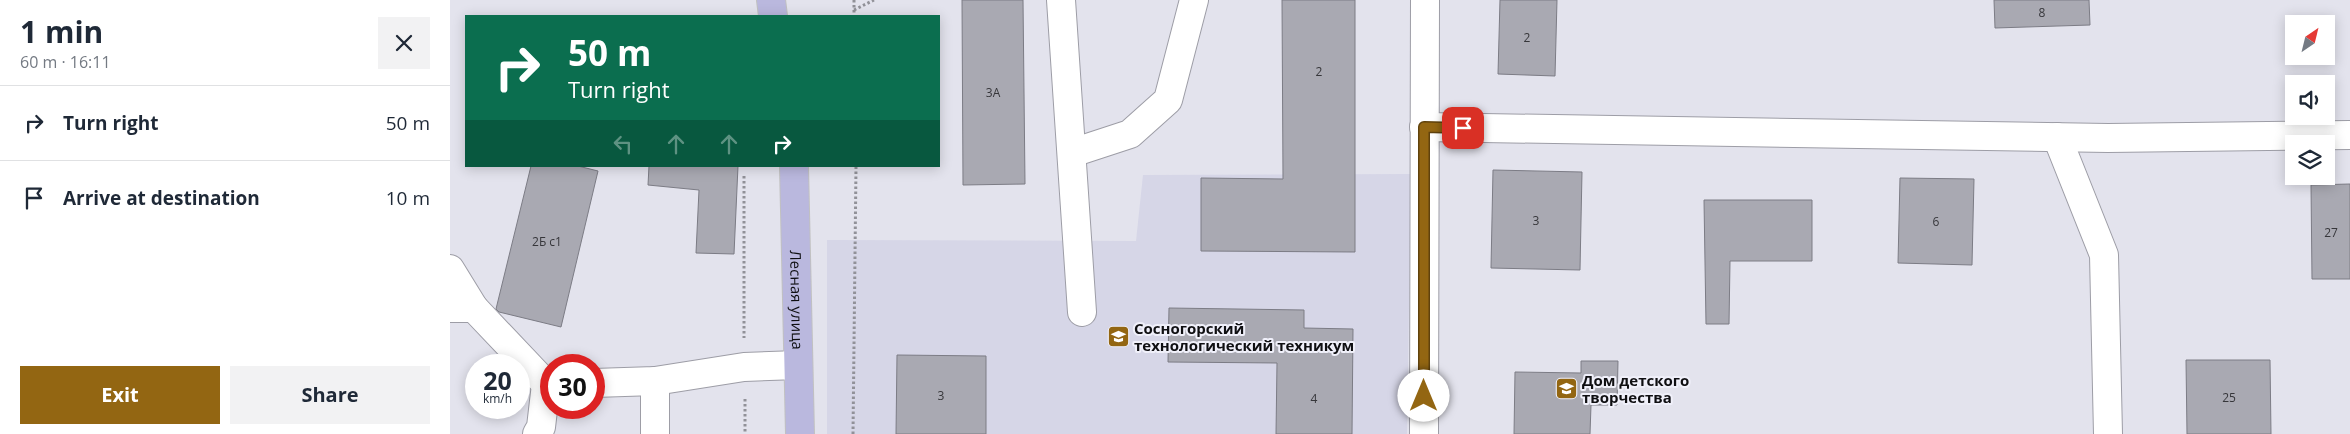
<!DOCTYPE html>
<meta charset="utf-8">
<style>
:root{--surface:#fff;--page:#f2f2f3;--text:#1f2937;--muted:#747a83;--line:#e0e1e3;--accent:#936612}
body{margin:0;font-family:"Open Sans",sans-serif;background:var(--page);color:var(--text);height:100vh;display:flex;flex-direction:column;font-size:19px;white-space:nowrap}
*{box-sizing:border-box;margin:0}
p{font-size:16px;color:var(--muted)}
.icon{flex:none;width:28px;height:28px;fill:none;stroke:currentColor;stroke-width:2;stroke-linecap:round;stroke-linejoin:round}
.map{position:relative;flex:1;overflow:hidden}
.details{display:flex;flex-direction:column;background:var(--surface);width:450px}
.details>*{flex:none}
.guide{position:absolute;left:15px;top:15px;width:475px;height:152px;border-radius:0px;box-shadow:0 2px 12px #0003;background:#0b6e4f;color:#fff;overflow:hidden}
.needle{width:32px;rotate:35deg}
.buttons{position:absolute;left:1835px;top:15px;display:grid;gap:10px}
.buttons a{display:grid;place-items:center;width:50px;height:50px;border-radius:0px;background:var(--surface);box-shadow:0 2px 12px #0003;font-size:25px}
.speed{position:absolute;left:15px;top:354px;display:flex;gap:10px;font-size:25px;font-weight:700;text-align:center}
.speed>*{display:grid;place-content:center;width:65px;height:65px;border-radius:50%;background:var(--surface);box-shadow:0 2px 12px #0003;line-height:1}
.speed small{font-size:12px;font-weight:400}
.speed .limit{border:8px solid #d22;background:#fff;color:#111}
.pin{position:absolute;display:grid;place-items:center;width:42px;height:42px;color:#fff;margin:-21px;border-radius:10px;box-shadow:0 2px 8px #0006}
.me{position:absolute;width:55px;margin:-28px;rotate:0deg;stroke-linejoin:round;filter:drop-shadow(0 0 4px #0008)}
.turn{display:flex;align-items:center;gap:18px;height:105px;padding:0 20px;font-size:22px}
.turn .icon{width:65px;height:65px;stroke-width:2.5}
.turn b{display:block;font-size:35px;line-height:42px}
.lanes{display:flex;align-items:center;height:48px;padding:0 20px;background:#0003;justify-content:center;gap:25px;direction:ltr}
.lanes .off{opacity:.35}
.round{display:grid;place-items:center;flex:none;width:52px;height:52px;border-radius:0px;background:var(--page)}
.head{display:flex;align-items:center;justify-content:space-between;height:85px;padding:0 20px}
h1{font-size:30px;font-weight:700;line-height:38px}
.action{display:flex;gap:10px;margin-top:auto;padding:10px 20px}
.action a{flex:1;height:58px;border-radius:0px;background:var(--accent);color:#fff;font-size:20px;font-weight:700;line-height:58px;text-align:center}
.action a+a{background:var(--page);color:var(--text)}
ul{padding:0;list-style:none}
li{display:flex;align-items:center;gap:15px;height:75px;padding:0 20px;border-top:1px solid var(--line)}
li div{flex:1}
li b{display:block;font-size:19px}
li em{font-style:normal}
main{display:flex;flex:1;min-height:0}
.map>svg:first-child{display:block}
.built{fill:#d6d6e7}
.building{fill:#a9a9b2;stroke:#7c7c85}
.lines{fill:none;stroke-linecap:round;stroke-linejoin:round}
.minor-casing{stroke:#9d9da6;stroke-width:30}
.major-casing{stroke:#c1c1c1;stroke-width:30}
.path{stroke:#919198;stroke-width:3;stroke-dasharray:2.5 2.5;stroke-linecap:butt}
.minor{stroke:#fff;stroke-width:28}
.major{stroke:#bab8de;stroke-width:28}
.route-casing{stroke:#60420c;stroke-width:12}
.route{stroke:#936612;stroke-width:9}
.labels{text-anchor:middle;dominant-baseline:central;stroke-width:4;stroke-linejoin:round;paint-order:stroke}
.number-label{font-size:12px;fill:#36363a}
.street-label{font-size:15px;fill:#0f0f12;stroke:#f0f0fa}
.poi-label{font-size:15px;font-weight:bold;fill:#0f0f12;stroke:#f0f0fa;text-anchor:start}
</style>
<main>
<section class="details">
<div class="head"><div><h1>1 min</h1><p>60 m · 16:11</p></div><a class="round"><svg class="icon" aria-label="close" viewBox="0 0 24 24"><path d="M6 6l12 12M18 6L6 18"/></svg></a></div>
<ul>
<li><svg class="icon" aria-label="right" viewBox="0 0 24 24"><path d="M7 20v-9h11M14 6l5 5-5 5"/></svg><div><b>Turn right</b></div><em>50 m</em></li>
<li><svg class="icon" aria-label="arrive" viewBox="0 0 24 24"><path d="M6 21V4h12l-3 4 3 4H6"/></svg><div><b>Arrive at destination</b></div><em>10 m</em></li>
</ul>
<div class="action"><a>Exit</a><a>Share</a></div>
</section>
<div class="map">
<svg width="1900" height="434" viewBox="0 0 1900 434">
<rect width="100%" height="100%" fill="#e3e3ed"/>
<polygon class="built" points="961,174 957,434 377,434 377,240 686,241 693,175"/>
<g class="building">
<polygon points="512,0 573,0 575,184 513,185"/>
<polygon points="832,0 905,0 905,252 751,251 751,178 833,179"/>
<polygon points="1050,0 1107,0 1105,76 1048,74"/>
<polygon points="1544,0 1639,0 1640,25 1545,28"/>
<polygon points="81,166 128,166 148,171 111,327 49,312 46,309"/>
<polygon points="199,166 288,166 284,254 246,253 249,190 198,185"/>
<polygon points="1043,170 1132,172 1130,270 1041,268"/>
<polygon points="1450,178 1524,179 1522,265 1448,263"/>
<polygon points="1900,184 1900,279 1862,279 1861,185"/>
<polygon points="1254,200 1362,200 1362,261 1280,261 1279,324 1256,324"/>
<polygon points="719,308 854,310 854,328 903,329 902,434 826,434 827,363 718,362"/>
<polygon points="447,355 536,356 536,434 446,434"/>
<polygon points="1736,360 1820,360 1821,434 1737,434"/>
<polygon points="1131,361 1168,361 1167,405 1141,405 1140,434 1064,434 1065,372 1131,373"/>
</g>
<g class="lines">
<defs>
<g id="minor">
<polyline points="611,0 632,312"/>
<polyline points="974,127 1658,138 1900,135"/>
<polyline points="1607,137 1654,255 1658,434"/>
<polyline points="622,153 680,134 718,100 744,0"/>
<polyline points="0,269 24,308"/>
<polyline points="0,308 24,308 96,384 101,384"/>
<polyline points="205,381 205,434"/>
<polyline points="144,383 205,381 294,367 348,365"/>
<polyline points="87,434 91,427 96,384"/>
<polyline points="974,434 975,0"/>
</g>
<g id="major">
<polyline points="321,0 323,16"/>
<path id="s1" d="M344,166L350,434"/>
</g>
</defs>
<use href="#minor" class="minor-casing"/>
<use href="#major" class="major-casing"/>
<g class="path">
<polyline points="404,0 404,16"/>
<polyline points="404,10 424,0"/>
<polyline points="294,176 294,338"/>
<polyline points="295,399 295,434"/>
<polyline points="403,434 406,166"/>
</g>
<use href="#minor" class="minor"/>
<use href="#major" class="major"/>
</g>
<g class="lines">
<defs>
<polyline id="route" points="974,396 974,127 1013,128"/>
</defs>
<use href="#route" class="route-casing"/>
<use href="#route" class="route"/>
</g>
<defs>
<symbol id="university-square" viewBox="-11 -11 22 22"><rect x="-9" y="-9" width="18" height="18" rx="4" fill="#936612" stroke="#f0f0fa"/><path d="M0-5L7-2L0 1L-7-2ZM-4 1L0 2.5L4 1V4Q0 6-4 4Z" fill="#fff"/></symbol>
<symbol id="school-square" viewBox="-11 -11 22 22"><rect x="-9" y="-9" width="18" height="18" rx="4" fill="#936612" stroke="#f0f0fa"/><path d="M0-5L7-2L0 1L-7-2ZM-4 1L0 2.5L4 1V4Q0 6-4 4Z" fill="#fff"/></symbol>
</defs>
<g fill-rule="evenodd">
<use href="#university-square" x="656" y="324" width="25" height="25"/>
<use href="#school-square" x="1104" y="376" width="25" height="25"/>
</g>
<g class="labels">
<g class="number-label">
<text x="1592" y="12">8</text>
<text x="1077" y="37">2</text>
<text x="869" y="71">2</text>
<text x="543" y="92">3А</text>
<text x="1086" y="220">3</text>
<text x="1486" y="221">6</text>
<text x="1881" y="232">27</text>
<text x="97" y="241">2Б с1</text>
<text x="491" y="395">3</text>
<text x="1779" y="397">25</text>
<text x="864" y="398">4</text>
</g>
<g class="street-label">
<text stroke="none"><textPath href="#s1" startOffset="134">Лесная улица</textPath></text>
</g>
<g class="poi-label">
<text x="684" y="328">Сосногорский<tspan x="684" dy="17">технологический техникум</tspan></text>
<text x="1132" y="380">Дом детского<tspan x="1132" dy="17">творчества</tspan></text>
</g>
</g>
</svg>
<div class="buttons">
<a><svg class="needle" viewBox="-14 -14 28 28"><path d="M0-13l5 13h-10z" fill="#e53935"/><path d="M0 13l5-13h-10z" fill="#747a83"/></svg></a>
<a><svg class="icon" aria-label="sound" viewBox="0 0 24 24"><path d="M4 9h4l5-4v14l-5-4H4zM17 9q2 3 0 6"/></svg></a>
<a><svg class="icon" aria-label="layers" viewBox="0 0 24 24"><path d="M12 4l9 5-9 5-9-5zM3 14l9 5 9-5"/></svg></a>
</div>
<div class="speed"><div>20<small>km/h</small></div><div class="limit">30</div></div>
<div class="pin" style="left:1013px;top:128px;background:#d93025"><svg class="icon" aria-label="arrive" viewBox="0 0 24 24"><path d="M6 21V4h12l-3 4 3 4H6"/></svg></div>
<svg class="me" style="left:974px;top:396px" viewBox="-20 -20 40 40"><circle r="19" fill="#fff"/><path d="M0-13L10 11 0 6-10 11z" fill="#936612"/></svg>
<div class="guide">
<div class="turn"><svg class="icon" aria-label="right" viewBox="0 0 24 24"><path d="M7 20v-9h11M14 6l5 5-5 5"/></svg><div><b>50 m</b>Turn right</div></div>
<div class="lanes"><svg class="icon off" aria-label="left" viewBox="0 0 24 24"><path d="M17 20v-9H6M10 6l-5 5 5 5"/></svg><svg class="icon off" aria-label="ahead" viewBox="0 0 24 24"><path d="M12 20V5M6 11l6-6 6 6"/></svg><svg class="icon off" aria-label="ahead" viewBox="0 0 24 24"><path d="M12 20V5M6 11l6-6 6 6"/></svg><svg class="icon" aria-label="right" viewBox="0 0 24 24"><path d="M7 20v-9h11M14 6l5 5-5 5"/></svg></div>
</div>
</div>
</main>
